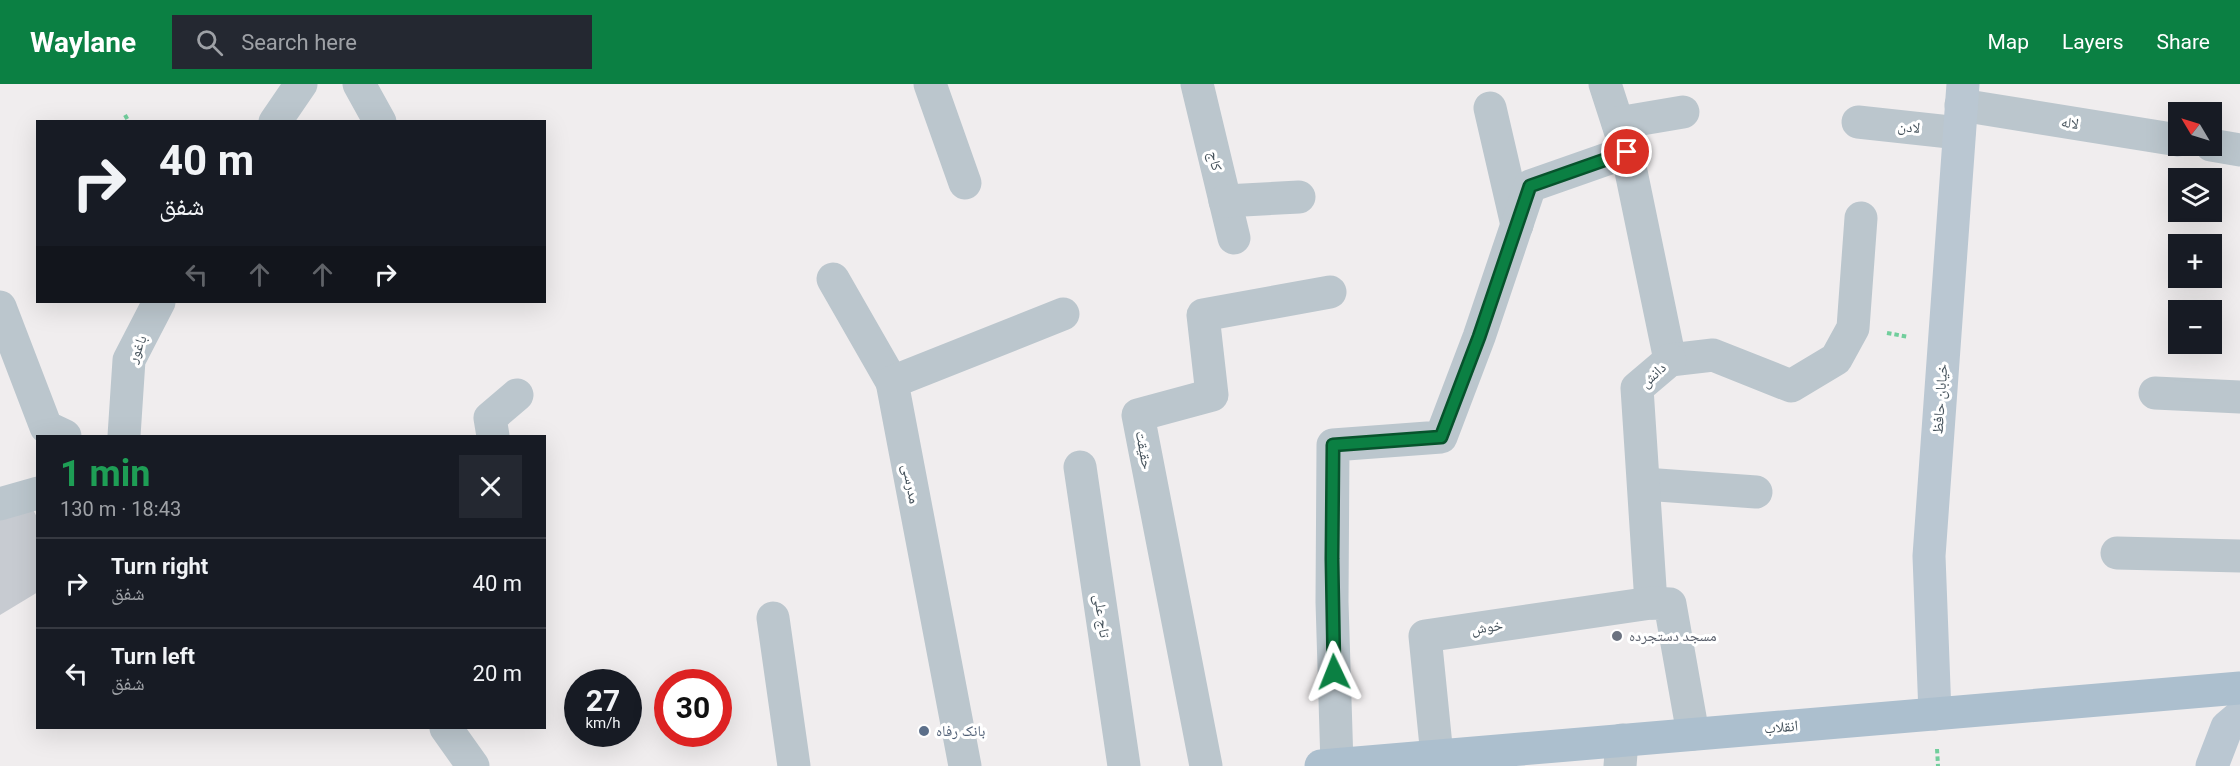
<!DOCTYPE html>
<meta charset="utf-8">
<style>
:root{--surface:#171b24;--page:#242831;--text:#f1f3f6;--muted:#9ea1a6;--line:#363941;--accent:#0b8043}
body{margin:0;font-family:Roboto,"Noto Naskh Arabic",sans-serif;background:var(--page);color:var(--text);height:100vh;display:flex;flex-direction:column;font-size:22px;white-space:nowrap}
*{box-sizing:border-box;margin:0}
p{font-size:20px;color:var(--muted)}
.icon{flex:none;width:33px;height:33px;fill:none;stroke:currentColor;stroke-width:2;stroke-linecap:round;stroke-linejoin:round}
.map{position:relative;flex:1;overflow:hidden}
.drawer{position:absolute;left:36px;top:351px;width:510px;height:294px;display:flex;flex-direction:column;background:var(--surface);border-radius:0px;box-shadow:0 6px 24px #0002}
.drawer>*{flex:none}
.guide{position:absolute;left:36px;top:36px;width:510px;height:183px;border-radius:0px;box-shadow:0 6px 24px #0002;background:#171b24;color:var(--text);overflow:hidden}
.needle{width:39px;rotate:308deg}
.controls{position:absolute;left:2168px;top:18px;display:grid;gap:12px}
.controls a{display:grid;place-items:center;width:54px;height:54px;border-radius:0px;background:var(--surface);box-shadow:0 6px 24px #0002;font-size:30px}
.speed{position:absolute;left:564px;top:585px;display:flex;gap:12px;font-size:30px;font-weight:700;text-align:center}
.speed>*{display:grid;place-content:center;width:78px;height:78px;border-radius:50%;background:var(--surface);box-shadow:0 6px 24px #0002;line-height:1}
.speed small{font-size:15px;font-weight:400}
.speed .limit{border:9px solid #d22;background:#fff;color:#111}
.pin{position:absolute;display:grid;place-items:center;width:51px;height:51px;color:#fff;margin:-26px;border:3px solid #fff;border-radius:50%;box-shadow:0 2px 6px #0007}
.me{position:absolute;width:66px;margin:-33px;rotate:358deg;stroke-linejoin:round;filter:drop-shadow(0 0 4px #0008)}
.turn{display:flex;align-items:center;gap:21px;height:126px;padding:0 24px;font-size:27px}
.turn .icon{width:78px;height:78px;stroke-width:2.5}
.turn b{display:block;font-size:42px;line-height:51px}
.lanes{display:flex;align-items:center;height:57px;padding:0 24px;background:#0003;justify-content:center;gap:30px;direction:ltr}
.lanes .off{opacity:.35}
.round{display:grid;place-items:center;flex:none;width:63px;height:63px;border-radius:0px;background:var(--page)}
.overview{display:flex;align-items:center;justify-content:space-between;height:102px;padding:0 24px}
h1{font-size:36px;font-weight:700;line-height:45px;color:#1e9e55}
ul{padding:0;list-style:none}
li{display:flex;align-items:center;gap:18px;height:90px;padding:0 24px;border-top:2px solid var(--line)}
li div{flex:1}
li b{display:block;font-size:22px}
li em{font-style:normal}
header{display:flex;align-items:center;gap:36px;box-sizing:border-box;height:84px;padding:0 30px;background:var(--accent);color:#fff}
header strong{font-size:28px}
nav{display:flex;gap:33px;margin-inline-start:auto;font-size:21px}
.search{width:420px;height:54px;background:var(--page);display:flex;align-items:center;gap:15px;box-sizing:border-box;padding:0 21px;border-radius:0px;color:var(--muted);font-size:22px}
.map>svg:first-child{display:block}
.building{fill:#c7cbd1}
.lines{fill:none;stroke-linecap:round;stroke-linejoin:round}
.path{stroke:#71ce9c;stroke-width:4;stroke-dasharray:4.5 3;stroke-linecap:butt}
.street{stroke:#bbc6cd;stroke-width:33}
.secondary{stroke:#bac7d2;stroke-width:33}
.primary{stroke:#acbfce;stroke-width:33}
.route-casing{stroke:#07532c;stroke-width:15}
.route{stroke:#0b8043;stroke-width:10}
.worship-dot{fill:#6b7280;stroke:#fff;stroke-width:2}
.service-dot{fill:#5c6f8a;stroke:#fff;stroke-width:2}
.labels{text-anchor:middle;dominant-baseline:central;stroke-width:6;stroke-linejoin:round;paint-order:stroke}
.street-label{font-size:15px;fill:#45525b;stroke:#fff}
.worship-label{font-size:15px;fill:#5b616d;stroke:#fff;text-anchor:start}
.service-label{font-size:15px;fill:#4e5e75;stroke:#fff;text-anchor:start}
</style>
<header>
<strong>Waylane</strong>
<div class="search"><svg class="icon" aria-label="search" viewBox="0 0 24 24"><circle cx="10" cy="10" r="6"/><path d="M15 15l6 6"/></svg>Search here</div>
<nav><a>Map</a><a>Layers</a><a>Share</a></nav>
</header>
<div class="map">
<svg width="2240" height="682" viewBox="0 0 2240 682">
<rect width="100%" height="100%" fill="#f0edee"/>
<polygon class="building" points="30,420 38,435 38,508 0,531 0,433"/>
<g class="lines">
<g class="path">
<polyline points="125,31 129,38"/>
<polyline points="1887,249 1909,253"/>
<polyline points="1937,665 1938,682"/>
</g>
<g class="street">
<polyline points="359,0 380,38"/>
<polyline points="930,0 965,99"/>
<polyline points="1197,0 1234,154"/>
<polyline points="1605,0 1627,68 1670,276"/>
<polyline points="1961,21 2178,56"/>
<polyline points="1490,24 1517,141"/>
<polyline points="275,38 301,0"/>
<polyline points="1858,38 1959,49"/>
<polyline points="1618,39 1683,28"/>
<polyline points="2211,61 2240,66"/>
<polyline points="1225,117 1299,113"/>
<polyline points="833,195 892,298"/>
<polyline points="0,223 46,343 65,352"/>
<polyline points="1670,276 1713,271 1791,302 1836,275 1853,244 1861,134"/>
<polyline points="2155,309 2240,313"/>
<polyline points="124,352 129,276 159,218"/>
<polyline points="493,352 490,334 517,311"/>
<polyline points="1080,383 1124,682"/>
<polyline points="1644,400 1756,408"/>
<polyline points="0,420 38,409"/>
<polyline points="2117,469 2240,472"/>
<polyline points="1651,519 1637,304 1670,276"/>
<polyline points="773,534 794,682"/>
<polyline points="446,644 473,682"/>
<polyline points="1437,672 1425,552 1651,519 1670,520 1693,650"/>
<polyline points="1337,681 1332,518 1333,361 1441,353 1479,253 1530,102 1627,68"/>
<polyline points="965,682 892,298 1063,230"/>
<polyline points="1206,682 1138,331 1212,311 1203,231 1330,208"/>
<polyline points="1620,682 1622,656"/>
</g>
<g class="secondary">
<polyline points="1935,630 1929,472 1963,0"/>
<polyline points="2212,682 2227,643 2240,632"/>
</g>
<polyline class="primary" points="1321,682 2240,604"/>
</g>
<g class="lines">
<defs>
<polyline id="route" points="1334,588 1332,475 1333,361 1441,353 1479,253 1530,102 1627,68"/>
</defs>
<use href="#route" class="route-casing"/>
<use href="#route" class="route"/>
</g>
<circle class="worship-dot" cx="1617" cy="552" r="6"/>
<circle class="service-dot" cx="924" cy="647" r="6"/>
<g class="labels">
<g class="street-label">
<text transform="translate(2070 39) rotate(9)">لاله</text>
<text transform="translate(1909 43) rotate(6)">لادن</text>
<text transform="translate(1215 77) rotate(77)">کاج</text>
<text transform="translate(137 265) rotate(-68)">باغور</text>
<text transform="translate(1653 291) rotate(-43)">دانش</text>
<text transform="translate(1940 315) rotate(-86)">خیابان حافظ</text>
<text transform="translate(1144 366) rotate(79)">حقیقت</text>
<text transform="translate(911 400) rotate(79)">مدرسی</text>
<text transform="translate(1102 532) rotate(82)">تاج علی</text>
<text transform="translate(1487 543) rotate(-8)">خوش</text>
<text transform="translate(1781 643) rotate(-5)">انقلاب</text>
</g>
<g class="worship-label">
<text x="1629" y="552">مسجد دستجرده</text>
</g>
<g class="service-label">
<text x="936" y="647">بانک رفاه</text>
</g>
</g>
</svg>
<div class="controls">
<a><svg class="needle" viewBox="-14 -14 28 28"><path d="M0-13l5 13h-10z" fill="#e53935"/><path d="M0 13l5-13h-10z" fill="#9ea1a6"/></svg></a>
<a><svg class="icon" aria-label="layers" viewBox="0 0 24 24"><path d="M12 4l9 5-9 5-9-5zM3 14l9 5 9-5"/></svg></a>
<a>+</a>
<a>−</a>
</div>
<div class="speed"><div>27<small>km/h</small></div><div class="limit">30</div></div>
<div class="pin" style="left:1627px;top:68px;background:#d93025"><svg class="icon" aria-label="arrive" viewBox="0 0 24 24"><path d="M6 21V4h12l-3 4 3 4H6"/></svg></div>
<svg class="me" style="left:1334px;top:588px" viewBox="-20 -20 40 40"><path d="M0-17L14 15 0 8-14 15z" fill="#0b8043" stroke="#fff" stroke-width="4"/></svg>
<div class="guide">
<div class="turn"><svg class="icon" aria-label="right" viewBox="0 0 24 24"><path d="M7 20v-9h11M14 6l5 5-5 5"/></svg><div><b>40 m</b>شفق</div></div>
<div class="lanes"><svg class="icon off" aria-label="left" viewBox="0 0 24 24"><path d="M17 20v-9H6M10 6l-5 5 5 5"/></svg><svg class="icon off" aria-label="ahead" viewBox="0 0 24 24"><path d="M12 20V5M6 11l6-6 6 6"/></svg><svg class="icon off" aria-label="ahead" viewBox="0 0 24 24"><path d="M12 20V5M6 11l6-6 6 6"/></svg><svg class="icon" aria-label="right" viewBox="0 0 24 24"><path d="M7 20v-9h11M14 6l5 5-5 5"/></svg></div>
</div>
<section class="drawer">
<div class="overview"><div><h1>1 min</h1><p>130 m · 18:43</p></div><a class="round"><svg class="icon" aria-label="close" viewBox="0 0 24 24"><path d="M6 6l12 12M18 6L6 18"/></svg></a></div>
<ul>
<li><svg class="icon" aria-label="right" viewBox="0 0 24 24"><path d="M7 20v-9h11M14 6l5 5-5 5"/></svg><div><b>Turn right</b><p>شفق</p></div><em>40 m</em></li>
<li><svg class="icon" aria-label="left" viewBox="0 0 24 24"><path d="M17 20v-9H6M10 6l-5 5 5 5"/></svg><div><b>Turn left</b><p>شفق</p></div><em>20 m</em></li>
</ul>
</section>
</div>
